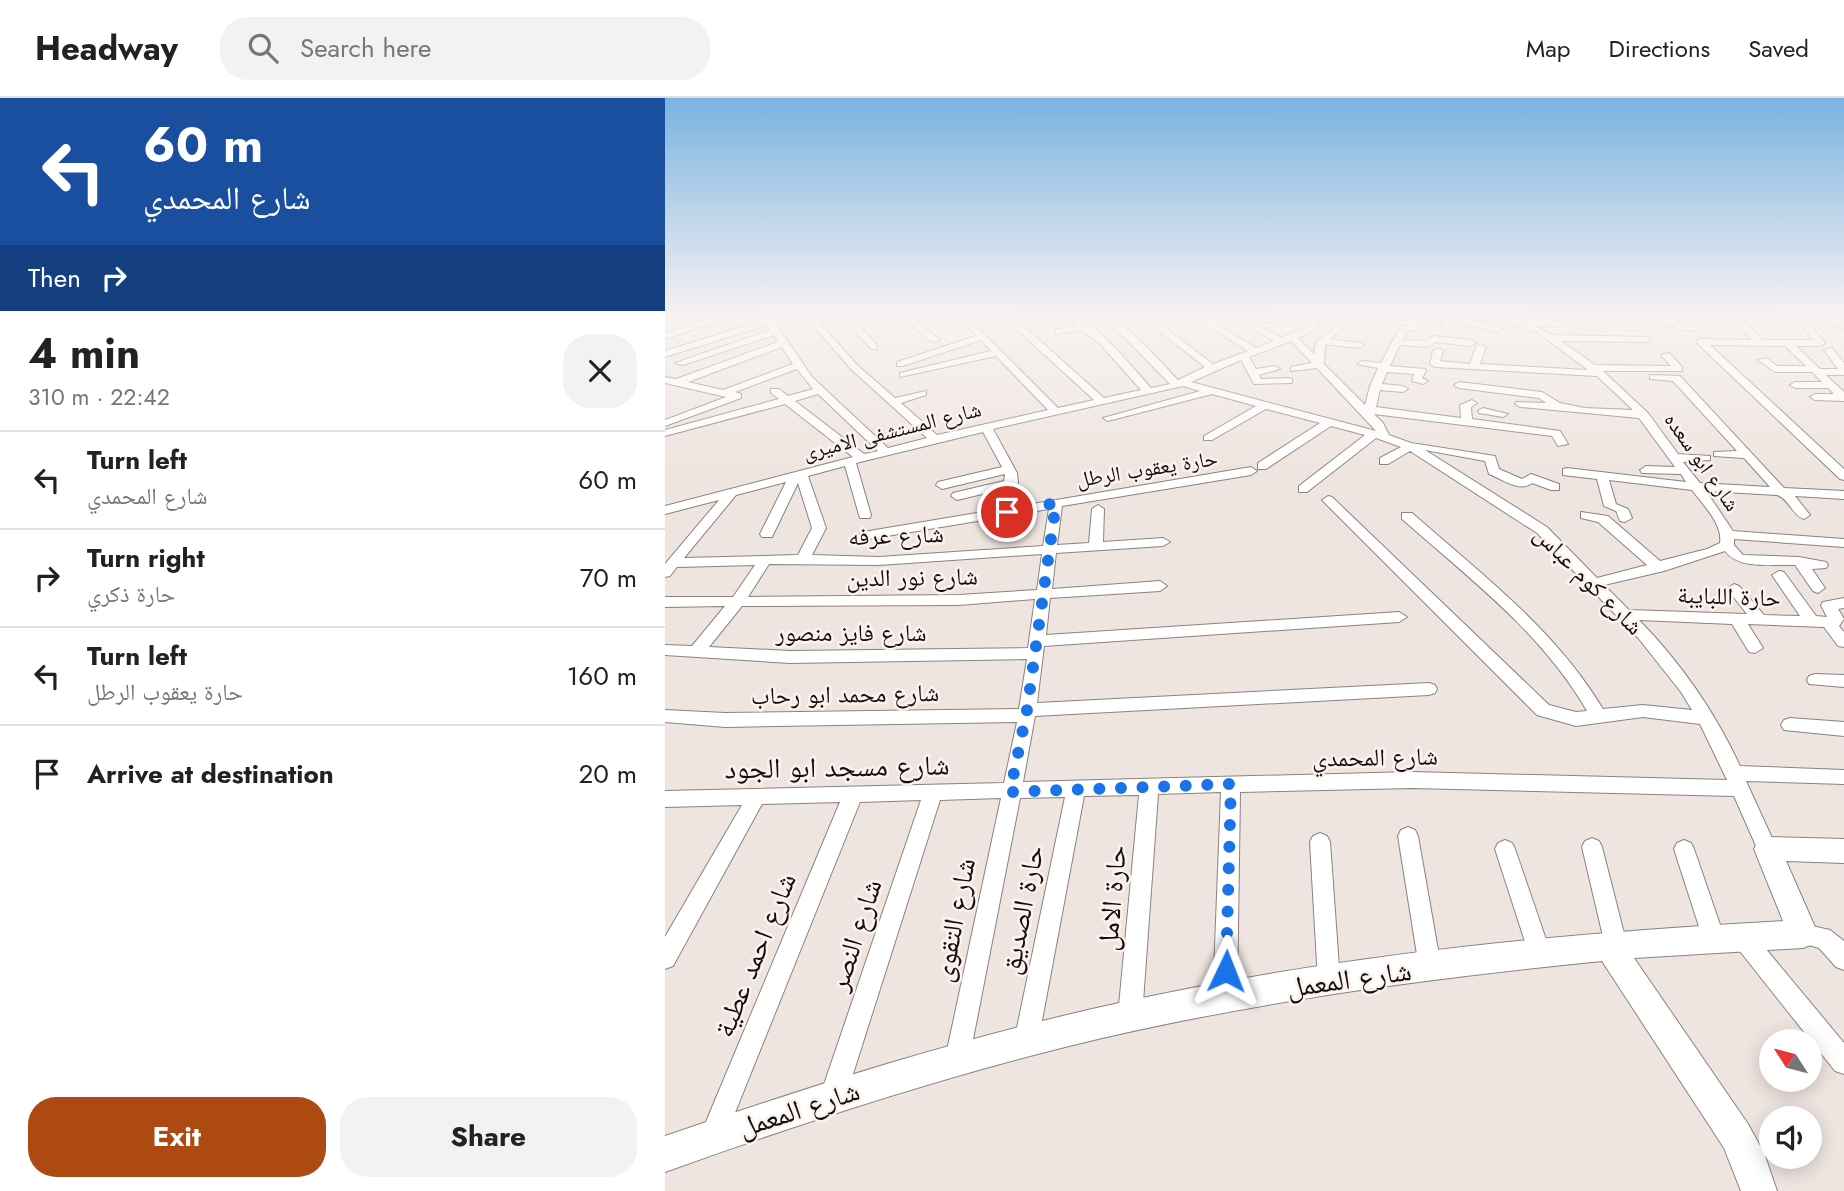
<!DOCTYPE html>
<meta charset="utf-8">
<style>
:root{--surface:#fff;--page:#f2f2f2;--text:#222;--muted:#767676;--line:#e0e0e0;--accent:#ad4a11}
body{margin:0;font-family:Jost,"Noto Naskh Arabic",sans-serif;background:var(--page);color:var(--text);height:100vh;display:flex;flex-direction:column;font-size:26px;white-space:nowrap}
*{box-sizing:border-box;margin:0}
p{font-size:23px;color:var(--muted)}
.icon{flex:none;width:38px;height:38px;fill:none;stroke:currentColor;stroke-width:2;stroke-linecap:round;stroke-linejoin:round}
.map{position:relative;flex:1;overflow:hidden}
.drawer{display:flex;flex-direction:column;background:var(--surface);width:665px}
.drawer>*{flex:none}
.hud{background:#1a4fa0;color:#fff;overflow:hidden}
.needle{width:46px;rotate:306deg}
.controls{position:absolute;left:1094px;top:931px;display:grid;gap:14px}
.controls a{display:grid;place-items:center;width:63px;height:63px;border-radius:50%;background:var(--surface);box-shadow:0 4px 18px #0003;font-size:35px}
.pin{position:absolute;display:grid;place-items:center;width:60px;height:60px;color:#fff;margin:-30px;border:4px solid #fff;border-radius:50%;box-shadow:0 2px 7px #0007}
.me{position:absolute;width:77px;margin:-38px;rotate:2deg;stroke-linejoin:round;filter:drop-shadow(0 0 5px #0008)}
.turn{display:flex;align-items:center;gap:24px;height:147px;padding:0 28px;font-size:32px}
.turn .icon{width:91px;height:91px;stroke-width:2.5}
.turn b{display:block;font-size:49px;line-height:60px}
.then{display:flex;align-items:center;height:66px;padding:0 28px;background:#0003;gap:14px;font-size:26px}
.round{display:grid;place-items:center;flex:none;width:74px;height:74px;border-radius:28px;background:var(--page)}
.summary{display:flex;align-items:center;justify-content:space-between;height:119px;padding:0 28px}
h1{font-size:42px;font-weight:700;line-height:52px}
.cta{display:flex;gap:14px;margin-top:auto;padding:14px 28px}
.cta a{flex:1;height:80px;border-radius:28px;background:var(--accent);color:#fff;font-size:28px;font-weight:700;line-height:80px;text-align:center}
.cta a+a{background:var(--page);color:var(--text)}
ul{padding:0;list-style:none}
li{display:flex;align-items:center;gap:21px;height:98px;padding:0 28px;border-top:2px solid var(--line)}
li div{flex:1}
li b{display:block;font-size:26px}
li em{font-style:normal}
header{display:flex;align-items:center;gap:42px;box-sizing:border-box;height:98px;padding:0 35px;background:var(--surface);border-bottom:2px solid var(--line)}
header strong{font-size:33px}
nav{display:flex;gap:38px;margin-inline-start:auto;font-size:24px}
.search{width:490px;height:63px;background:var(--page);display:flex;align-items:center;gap:18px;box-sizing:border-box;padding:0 24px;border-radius:28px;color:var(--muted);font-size:26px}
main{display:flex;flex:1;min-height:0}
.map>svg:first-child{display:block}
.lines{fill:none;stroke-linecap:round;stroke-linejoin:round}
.minor-casing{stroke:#8b827e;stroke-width:2}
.tertiary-casing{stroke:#8b827e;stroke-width:2}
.minor{fill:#fff;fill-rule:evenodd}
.tertiary{fill:#fff;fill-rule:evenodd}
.route{stroke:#1a73e8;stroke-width:12;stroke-dasharray:0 21.6}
.labels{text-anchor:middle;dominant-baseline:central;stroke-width:5;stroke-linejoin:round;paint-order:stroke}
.far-street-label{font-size:21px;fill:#120f0e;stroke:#fcf2ee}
.street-label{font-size:24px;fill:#120f0e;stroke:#fcf2ee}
.near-street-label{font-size:28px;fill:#120f0e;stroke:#fcf2ee}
</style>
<header>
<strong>Headway</strong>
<div class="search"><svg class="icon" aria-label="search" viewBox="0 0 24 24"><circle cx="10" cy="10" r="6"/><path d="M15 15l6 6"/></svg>Search here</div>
<nav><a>Map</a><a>Directions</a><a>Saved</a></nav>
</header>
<main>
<section class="drawer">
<div class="hud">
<div class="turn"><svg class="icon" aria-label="left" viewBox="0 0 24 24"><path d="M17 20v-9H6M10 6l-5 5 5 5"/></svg><div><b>60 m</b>شارع المحمدي</div></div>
<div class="then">Then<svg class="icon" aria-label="right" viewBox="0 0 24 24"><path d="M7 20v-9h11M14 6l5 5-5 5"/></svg></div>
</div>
<div class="summary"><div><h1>4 min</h1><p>310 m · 22:42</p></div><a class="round"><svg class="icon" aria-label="close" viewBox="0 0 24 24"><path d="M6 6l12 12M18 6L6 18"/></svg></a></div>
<ul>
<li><svg class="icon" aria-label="left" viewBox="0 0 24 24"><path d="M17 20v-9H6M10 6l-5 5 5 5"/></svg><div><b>Turn left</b><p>شارع المحمدي</p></div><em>60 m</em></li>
<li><svg class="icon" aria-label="right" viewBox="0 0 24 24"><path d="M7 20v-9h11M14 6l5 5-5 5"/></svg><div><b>Turn right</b><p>حارة ذكري</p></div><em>70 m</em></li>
<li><svg class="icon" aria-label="left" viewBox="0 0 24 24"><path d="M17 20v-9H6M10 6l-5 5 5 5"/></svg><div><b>Turn left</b><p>حارة يعقوب الرطل</p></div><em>160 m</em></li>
<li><svg class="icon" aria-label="arrive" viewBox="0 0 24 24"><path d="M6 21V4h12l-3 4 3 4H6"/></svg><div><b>Arrive at destination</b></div><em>20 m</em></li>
</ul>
<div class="cta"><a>Exit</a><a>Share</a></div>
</section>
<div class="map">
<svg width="1179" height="1093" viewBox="0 0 1179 1093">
<rect width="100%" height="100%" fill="#efe5e0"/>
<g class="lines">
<defs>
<g id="minor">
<polygon points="9,216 24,216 0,225 0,219"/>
<polygon points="60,216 74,216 0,241 0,235"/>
<path d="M95,216H104L147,279L223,350L262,340L187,272L138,216H147L193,268L230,300L261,293V297L236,305L272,337L383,312L331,258L235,279V275L326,253L316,242L238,268H232V264L311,238L297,222L298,216H306L305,222L393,310L429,302L335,216H345L439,300L476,292L435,246L416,232L391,236V232L411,227L398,216C426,216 466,268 486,290L505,286L460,240L432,216C456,216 496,265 513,282L540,269L481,223L480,218L653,216C656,231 646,235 633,240L649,256L651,244L673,227L678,230L665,241L697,245L699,247L694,250L660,246L659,266L700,307L705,288L713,270L692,266L697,263L716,265L736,228L744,227L747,219H753L751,232L742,233L738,242L761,243L768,238L806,242L811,245L806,248L770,244L764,249L735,247L725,268L760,271L761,273L757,280L763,283L758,286L747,283L749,276L722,274L717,286L738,288L743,291L738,294L715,292L711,309L796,320L795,307L807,302L812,305L806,309L807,321L895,333L903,346L893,348L887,338L709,316L718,325L724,337L746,345L830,358L834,371L857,381L866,376L894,386V392H886L867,385C855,395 837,381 824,376L820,363L760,352L882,429L932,480L982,467L933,424L916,420V414L943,418L995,463L1042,451L1055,445C1058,426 1038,407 1027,392L944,382L951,406L963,411L967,420L960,424L955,423L951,413L939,408L932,381L898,377V371L902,370L1021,384L1016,376L977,375L975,372L981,368L1010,369L974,320L855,309L850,306L851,304L881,305L874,300L794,290L789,287L794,284L877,294L895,305L920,310L968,312L932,278L770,269L765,266L768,253L773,250L778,253L775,263L805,266L811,249L816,246L821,249L815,266L923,272L872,234L816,216H831L862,225L866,222L902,223L903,225L899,228H870L888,237L983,239L985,241L980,244L896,243L930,267L1006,268L996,257L1004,255L1017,269V273H938L983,315L1013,356L1045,358V362L1018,364L1035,385L1105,389L1079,360L1049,358V354L1072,353L1008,283L985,281V277L1015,278L1119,390L1179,393V401L1130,398L1145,417L1139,421C1127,417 1124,401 1112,397L1041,393L1068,433L1179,441V449L1069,441V447L1078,457L1134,459L1161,464L1163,467L1161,470L1147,471L1160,490L1153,495L1148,493L1130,467C1108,466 1074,472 1060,453L999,473L939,487L964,512L1082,516L1062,491L1069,486L1074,488L1099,517L1135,518L1107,477L1114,473L1119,474L1151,518L1162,519L1156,507L1158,504L1179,500V510L1173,511L1179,521L1174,528L1179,534V549L1173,548L1159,529L1083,526L1098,550L1090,555L1084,554L1067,526L974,522C1016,565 1050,614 1075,668L1179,672V686L1081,683L1112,751L1109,757L1102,760L1095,757L1069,698L747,690L575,694L572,900L568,908L560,912L552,908L548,900L556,694L493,696L477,918L473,926L465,930L457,926L453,918L474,697L419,698L373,944L370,953L361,956L352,953L349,944L400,699L355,700L304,962L301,971L292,974L283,971L280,962L336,700L275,702L181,998L177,1007L168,1011L159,1007L155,998L256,702L195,704L57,1047L48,1051L39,1047L35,1038L175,704L97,706L8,868L0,871V839L77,707L0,709V693L339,685L352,624L60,629L0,624V612L60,615L354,611L362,561L125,565L0,557V547L27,548L60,508L0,509V499H68L90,467L12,469L5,478L0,479V466L54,402L0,416V408L188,359L120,306L0,338V332L114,301L106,295V291H114L123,298L148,291L132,271L70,294L76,296V300L0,328V322L61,299L0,285V279L11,281L113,244L109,237L18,267L10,265L105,232L102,227L0,259V253L99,222ZM493,224H536L583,253L548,266ZM549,224H576L609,243L591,250ZM589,224H645V227L617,240ZM626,243L647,265L626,269V273L652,270L711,333L526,284L576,262L589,286L627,285V281L623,280L596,281L594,277L615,271L610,268L591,271L584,259ZM117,249L128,266L58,292L23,284ZM518,288L535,293L438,320L443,323L547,296L591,308L539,338V342H547L601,311L655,325L593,365V371H601L666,328L700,337L634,388V394H642L711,340L736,349L715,360V366H723L745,353L872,435L974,541L1016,594L1027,612L978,607L938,611C890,531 816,476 747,415H737V421C804,480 877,535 922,613L911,614L884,607L667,399L663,398L657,402L872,617L911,628L978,619L1035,626L1062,682L747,674L358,684L370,618L764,597L770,595L772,591L770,587L764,585L372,605L379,548L734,524L742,519L734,514L381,537L385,500L495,493L502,488L495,483L387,491L391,455L498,448L505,444L498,440L438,444L439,411L433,407L427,411L424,445L392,447L397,408L586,377L592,373L586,369L349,409L353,385L352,375L328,331ZM153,296L213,353L199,356L130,303ZM318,334L337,369L273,384L271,387L277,391L340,376L339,383L288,395L286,398L292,402L338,391L336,411L198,434L191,438L198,442L384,411L378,448L214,459L147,457L161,430L143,378L180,368L194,417L195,420H205L206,417L191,365ZM121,384L95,436L97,439H107L133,385L147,430L133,457L19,460L71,397ZM377,456L372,492L294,497L83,499L104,466L214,467ZM370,501L363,550L125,553L44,549L77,508L294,507Z"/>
<polygon points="175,216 184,216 212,247 212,251 206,251"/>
<polygon points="233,216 243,216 275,242 267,244"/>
<polygon points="670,216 718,216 673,221"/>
<path d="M912,216L938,222C930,228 918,224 912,216Z"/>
<polygon points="952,216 961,216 972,228 972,232 966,232"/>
<path d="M983,216H992L1007,220L1014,225L1035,226L1039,229C1024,238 1005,226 989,223Z"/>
<polygon points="1064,216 1073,216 1097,242 1148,242 1128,216 1173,220 1179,224 1179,232 1171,226 1143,224 1160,245 1155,248 1131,248 1155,271 1173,271 1159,252 1167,250 1179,265 1179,277 1161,277 1179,294 1179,303 1150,302 1145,299 1150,296 1169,296 1163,290 1130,290 1125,287 1130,284 1157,284 1147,274 1110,274 1093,262 1101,260 1112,268 1141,268 1120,248 1045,247 1179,371 1179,382 1175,381 1033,246 1031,244 1036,241 1087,242"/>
<path d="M1087,216L1122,220L1126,223C1115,229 1096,225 1087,216Z"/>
<polygon points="786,218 833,228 838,231 833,234 786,224 783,231 777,231 779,220"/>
<polygon points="818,310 843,316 838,319 814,315 813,313"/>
<polygon points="1150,576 1179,577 1179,589 1144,586 1142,582 1144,578"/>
<polygon points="1125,620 1179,624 1179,638 1119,632 1116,627 1119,622"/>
<polygon points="743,729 750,732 753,738 776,869 773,877 765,880 757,877 754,869 733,738 736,732"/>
<polygon points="655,735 662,738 665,744 675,883 672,891 664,894 656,891 653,883 645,744 648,738"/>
<polygon points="927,740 934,743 937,749 962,847 959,855 951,858 943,855 940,847 917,749 920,743"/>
<polygon points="840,742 847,745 850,751 886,856 883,864 875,867 867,864 864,856 830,751 833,745"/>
<polygon points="1019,742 1026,745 1029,751 1060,841 1057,848 1049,852 1041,848 1038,841 1009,751 1012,745"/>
<polygon points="1138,826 1165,832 1179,843 1179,872 1171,869 1154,850 1130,843 1127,836 1130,829"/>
<polygon points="1078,830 1086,833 1179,945 1179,976 1170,973 1070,847 1067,840 1070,833"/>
</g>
<path id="tertiary" d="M1102,739L1179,741V765L1121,763L1153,836L1148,846L1138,850L969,860L1083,1026L1099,1055L1112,1093H1076L1059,1050L937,863C758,881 579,905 404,948C267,982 133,1026 0,1074V1038C152,986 305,937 463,903C679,856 898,835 1118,823L1089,751L1093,743Z"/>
</defs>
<use href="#minor" class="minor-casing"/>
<use href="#tertiary" class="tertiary-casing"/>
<use href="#minor" class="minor"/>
<use href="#tertiary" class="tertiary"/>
</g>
<linearGradient id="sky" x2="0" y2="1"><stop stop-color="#79b2e2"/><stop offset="0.59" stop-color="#f8f3f1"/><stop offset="1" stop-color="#f8f3f1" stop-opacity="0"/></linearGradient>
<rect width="1179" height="369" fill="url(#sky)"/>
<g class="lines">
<polyline class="route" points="342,414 391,405 362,612 345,694 566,686 561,873"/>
</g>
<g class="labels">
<g class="far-street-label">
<text transform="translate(227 333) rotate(-14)">شارع المستشفى الاميرى</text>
<text transform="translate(1037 364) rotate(55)">شارع ابو سعده</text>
<text transform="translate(482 371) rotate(-9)">حارة يعقوب الرطل</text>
</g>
<g class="street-label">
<text transform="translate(231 437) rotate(-2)">شارع عرفه</text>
<text transform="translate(247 479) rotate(-1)">شارع نور الدين</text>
<text transform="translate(924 482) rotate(45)">شارع كوم عباس</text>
<text transform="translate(1064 498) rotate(2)">حارة اللبايبة</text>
<text x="186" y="534">شارع فايز منصور</text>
<text transform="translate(180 596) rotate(-1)">شارع محمد ابو رحاب</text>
<text transform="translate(710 659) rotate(-1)">شارع المحمدي</text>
</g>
<g class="near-street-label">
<text transform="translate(172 669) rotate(-1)">شارع مسجد ابو الجود</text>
<text transform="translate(447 800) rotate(-85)">حارة الامل</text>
<text transform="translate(357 812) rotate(-79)">حارة الصديق</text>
<text transform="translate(289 822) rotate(-79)">شارع التقوى</text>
<text transform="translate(190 837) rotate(-72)">شارع النصر</text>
<text transform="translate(90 857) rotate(-68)">شارع احمد عطية</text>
<text transform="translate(684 881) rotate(-8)">شارع المعمل</text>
<text transform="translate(134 1011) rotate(-18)">شارع المعمل</text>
</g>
</g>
</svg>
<div class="controls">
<a><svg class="needle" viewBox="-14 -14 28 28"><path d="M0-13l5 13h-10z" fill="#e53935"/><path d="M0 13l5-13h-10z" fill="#767676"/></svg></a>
<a><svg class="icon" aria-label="sound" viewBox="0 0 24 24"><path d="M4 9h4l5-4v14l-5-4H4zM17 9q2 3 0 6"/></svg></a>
</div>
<div class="pin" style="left:342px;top:414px;background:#d93025"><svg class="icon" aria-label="arrive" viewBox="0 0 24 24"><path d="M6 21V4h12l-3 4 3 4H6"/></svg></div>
<svg class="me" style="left:561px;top:873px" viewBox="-20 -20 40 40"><path d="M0-17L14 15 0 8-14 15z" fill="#1a73e8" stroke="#fff" stroke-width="4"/></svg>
</div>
</main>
